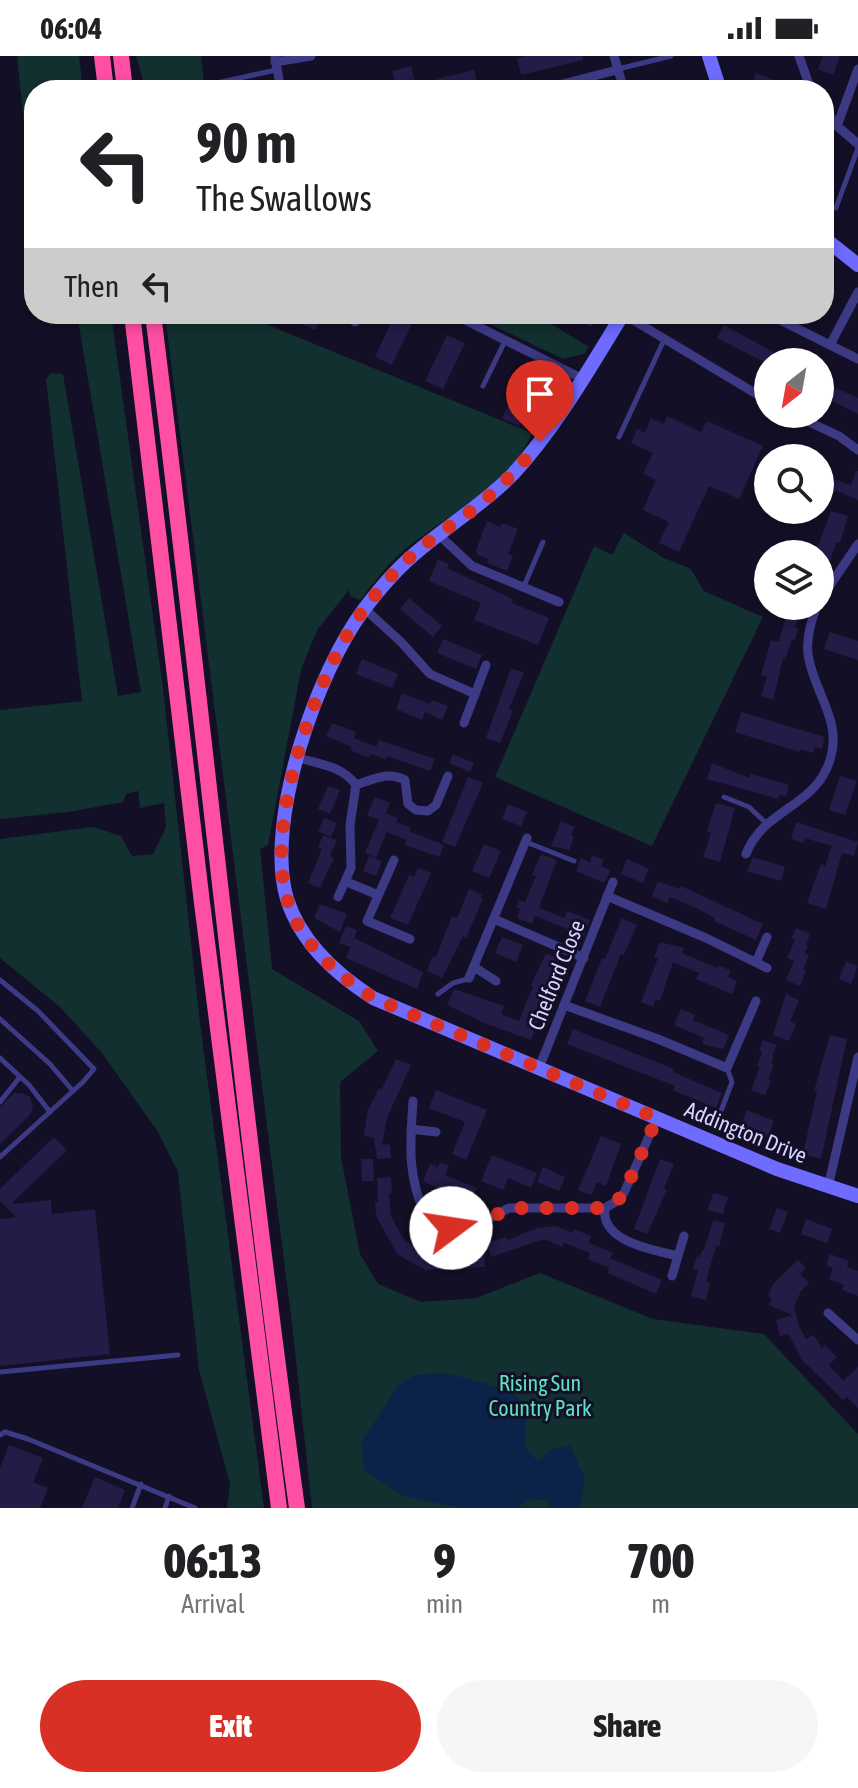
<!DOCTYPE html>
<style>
:root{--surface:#fff;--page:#f6f6f6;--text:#202124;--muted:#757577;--accent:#d93025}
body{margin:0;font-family:"Asap Condensed",sans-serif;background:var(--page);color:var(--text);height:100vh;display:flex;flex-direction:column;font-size:30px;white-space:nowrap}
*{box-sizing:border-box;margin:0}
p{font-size:26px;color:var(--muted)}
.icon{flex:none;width:44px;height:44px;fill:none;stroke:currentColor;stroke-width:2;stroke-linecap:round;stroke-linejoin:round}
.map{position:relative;height:1452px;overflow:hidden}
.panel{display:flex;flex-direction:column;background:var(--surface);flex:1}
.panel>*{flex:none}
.hud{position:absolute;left:24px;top:24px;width:810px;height:244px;border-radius:32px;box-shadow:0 4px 12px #0003;background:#fff;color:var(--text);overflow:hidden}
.needle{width:52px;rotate:211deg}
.buttons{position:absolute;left:754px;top:292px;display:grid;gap:16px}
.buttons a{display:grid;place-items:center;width:80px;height:80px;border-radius:50%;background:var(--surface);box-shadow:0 4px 12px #0003;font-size:40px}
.pin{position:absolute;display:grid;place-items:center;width:68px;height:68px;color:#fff;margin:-82px -34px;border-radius:50% 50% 50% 0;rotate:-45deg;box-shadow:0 0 8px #0007}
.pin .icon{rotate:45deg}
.me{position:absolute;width:88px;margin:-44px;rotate:76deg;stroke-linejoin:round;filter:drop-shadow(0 0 6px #0008)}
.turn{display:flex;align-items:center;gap:28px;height:168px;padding:0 40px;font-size:36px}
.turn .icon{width:104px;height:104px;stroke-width:2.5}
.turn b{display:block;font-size:56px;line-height:68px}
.then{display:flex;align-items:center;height:76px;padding:0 40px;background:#0003;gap:16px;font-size:30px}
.eta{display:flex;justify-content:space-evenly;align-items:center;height:136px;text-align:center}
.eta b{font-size:48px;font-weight:800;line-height:56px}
.primary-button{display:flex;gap:16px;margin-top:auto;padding:16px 40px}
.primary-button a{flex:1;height:92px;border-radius:48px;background:var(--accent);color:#fff;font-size:32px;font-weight:800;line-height:92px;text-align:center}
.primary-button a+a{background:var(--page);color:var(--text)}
.status{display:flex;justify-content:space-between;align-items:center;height:56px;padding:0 40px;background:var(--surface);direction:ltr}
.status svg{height:22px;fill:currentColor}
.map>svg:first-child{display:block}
.green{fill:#12302f}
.water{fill:#0c2248}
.building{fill:#241b47}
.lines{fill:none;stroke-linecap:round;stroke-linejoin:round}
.lane{stroke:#3d3a85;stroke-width:5}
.street{stroke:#3d3a85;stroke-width:9}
.secondary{stroke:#6f6bff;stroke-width:14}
.highway{stroke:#ff4fa3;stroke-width:16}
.route{stroke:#d93025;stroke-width:14;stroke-dasharray:0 25.2}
.labels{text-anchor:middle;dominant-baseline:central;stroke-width:6;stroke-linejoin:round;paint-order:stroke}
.street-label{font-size:22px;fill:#d9d4ff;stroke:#130f26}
.park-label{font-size:22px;fill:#5fe0c0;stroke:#130f26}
</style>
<div class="status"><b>06:04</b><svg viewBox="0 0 49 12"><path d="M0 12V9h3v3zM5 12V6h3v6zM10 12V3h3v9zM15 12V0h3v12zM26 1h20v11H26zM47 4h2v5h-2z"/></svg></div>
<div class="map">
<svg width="858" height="1452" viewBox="0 0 858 1452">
<rect width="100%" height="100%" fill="#130f26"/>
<g class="green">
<polygon points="17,0 79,0 83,34 34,34 34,69 24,68"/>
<polygon points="136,0 201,0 205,34 146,34"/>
<polygon points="77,258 111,258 163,632 200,967 264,1452 227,1452 230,1428 199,1314 178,1116 158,1076 102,997 60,951 0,902 0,783 93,771 121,780 132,800 153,798 166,771 164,747 140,752 138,735 126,738 123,746 68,756 0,763 0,654 82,645 46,323 51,317 63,318 118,640 141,636"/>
<path d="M165,258H241L532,377C509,432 444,459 401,497C386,510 373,528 360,544L350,540L349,534L317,574L301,614L268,789L260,793L272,913L359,965L378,995L340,1026L341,1101L360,1198L378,1228L421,1246L476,1242L540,1217L653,1263L764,1278L858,1378V1452H312L292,1268Z"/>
<polygon points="486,258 535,258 589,291 584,298 563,303 488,267"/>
<polygon points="624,477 664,502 691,513 704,535 763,561 652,790 495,721 594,490 612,499"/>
</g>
<polygon class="water" points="446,1317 509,1334 526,1349 525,1391 538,1406 551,1393 570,1389 585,1423 580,1452 552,1452 547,1444 528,1443 518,1452 461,1452 403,1440 364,1414 361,1387 399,1329 414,1319"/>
<g class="building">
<polygon points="525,0 583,0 583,4 521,19 517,2"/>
<polygon points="823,0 840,0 833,19 818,13"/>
<polygon points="411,10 417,34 397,34 392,15"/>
<polygon points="474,14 478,30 460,34 438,34 436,23"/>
<polygon points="756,17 799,33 799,34 750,34"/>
<polygon points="344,24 345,34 318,34 317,28"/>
<polygon points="301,258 323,258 315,274 298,266"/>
<polygon points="395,258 405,258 414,263 392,309 375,301"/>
<polygon points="570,258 600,258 591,271"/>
<polygon points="724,269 764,291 793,306 764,306 717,282"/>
<polygon points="447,279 465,287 443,333 425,325"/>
<polygon points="524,317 541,325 519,370 502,362"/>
<polygon points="820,325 858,342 858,358 820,339"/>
<polygon points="667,360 701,376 707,365 763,390 739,443 709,430 679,496 659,487 669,466 643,454 656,424 643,418 653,397 631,387 637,373 645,377 651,362 664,368"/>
<polygon points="856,415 858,415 858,444 827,431 830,422 851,429"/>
<polygon points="831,455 848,460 840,487 836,486 830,506 820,503 820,498 815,498"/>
<polygon points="487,465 500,471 502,467 518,473 508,498 513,500 507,515 487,507 488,503 478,499 476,494"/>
<polygon points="438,503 449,508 447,512 513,543 512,547 549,562 538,589 474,564 481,547 429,525"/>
<polygon points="409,542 442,570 433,581 400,553"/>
<polygon points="789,550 802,550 795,572 798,573 795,584 792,583 785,604 783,603 773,644 761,640 767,621 761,619 771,584 779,586"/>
<polygon points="830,576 858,585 858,604 824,593"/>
<polygon points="443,583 482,599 476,613 437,597"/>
<polygon points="362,603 398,618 392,632 356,618"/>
<polygon points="511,612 524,617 509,653 513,655 500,687 486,682"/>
<polygon points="402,637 430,648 432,644 448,650 442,664 425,656 422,664 396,653"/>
<polygon points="741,656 825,681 822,693 815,691 813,697 800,693 799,696 735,676"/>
<polygon points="332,667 356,676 354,682 376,691 379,684 435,703 430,715 387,700 386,703 370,698 369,702 350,694 352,691 326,680"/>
<polygon points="453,698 474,707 470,716 449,707"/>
<polygon points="712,707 749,722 751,718 789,729 786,740 780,738 778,743 707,723"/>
<polygon points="840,720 857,725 845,759 829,754"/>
<polygon points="468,721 483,727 455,791 442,786"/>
<polygon points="328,730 340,734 330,758 318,753"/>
<polygon points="375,741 390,747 386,757 398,762 396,766 411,772 409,775 444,789 439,801 405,789 407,784 387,776 376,802 365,797 379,764 367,759"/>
<polygon points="716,747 735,752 720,806 703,801 711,777 707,775"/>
<polygon points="508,748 527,756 521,770 502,763"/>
<polygon points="324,762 337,767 331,781 318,775"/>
<polygon points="561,765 575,771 571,779 574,781 569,794 551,790"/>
<polygon points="796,766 858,786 854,800 842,797 826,853 807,847 821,808 825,810 832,790 805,782 804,787 791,783"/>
<polygon points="323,779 337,784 330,800 334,802 320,832 308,827 322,793 318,792"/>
<polygon points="484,788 501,795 489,822 472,815"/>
<polygon points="541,798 557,804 539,852 565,862 567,855 590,864 584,880 535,860 532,868 517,862 520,853 516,852 519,844 525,846 536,820 532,819"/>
<polygon points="592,799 604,804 601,810 611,814 604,827 576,815 581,802 590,806"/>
<polygon points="369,800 382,805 376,820 363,815"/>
<polygon points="753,801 785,811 781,825 747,815"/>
<polygon points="627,803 649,813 643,827 621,818"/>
<polygon points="418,812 431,817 408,869 390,862 409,819 414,821"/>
<polygon points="658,825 679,833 681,830 763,868 756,884 714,865 715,862 694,851 670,841 667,847 652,840"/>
<polygon points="469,833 482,839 481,842 483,843 466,882 463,880 442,922 427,915 433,900 436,901 452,860 457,862"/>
<polygon points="320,848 347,858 340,876 314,862"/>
<polygon points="622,862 637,869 624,899 621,898 600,951 585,945 602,902 605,903"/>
<polygon points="346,870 357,874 354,882 423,916 417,933 346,902 350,891 339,887"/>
<polygon points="796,872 810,878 806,889 808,890 805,897 809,899 803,913 806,915 800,930 786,924 794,905 787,902 795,884 791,882"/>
<polygon points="502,881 523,889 516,906 495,897"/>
<polygon points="660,886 684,892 682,897 717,912 719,909 731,915 728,921 737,925 732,938 696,923 699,917 673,906 660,945 656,943 653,951 641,946 658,902 654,901"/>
<polygon points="546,897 559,903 544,940 547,941 531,984 484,967 447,949 454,933 504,950 501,958 519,965 533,930 531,929"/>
<polygon points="846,905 858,910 851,928 839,923"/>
<polygon points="786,938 799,944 790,966 796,968 789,985 773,979"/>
<polygon points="681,953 695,959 693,964 729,979 723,993 702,988 704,982 674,969"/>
<polygon points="573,973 674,1013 673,1016 722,1037 716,1052 673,1034 675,1030 567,988"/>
<polygon points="830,979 847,983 821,1103 803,1098 817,1035 814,1035"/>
<polygon points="763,984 777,989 772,1001 774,1001 771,1008 774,1009 768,1024 771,1025 765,1039 751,1034 760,1011 757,1010 762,996 759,994"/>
<polygon points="396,1003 411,1009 387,1062 382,1089 390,1088 391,1102 377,1103 374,1082 364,1080 368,1054 379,1032 382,1033"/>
<polygon points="436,1034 487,1054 466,1104 452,1098 465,1066 429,1052"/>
<polygon points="14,1037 22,1037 30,1041 33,1050 30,1059 0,1088 0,1051"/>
<polygon points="747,1054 774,1065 768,1080 741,1069"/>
<polygon points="601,1080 621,1088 606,1130 597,1126 591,1139 578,1134"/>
<polygon points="54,1081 67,1094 11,1148 51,1144 52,1158 95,1153 110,1298 0,1310 0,1163 16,1161 0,1145 0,1133"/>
<polygon points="492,1099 537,1117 531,1132 508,1122 503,1134 481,1125"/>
<polygon points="361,1103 373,1103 374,1125 362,1125"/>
<polygon points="660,1103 674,1108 664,1132 667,1134 647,1178 634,1173"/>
<polygon points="440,1106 449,1110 445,1119 477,1132 470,1147 423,1125 430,1108 438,1111"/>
<polygon points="543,1111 565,1121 559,1135 537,1126"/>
<polygon points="391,1121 392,1137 389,1137 391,1160 404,1184 429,1198 484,1196 485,1211 425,1214 397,1198 376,1160 375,1146 378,1146 377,1122"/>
<polygon points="713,1137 728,1141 723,1158 708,1154"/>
<polygon points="777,1152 788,1156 780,1177 769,1173"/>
<polygon points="806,1163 832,1173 827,1187 801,1178"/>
<polygon points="713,1164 725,1167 719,1191 716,1190 706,1225 710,1227 706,1244 691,1240 698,1215 693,1213 697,1200 700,1201 702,1194 704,1194"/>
<polygon points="556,1170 572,1177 574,1173 591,1180 589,1187 613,1197 610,1202 662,1224 656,1238 608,1217 609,1212 588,1203 590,1197 564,1187 562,1191 544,1183 491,1201 487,1187 507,1181 508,1184 537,1172"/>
<polygon points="830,1198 849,1205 847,1211 858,1215 858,1240 842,1234 844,1229 829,1223 833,1212 826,1209"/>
<polygon points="798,1204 806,1212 800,1218 809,1227 801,1235 794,1251 799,1270 806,1283 814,1279 822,1293 825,1289 837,1301 829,1309 843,1325 858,1311 858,1352 847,1341 843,1344 803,1305 788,1278 780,1280 776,1264 792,1259 769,1249 771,1242 768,1240 773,1228"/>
<polygon points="9,1389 43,1402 33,1426 48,1432 40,1452 0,1452 0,1412"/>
<polygon points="95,1421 125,1434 118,1452 82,1452"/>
</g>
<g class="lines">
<g class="lane">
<polyline points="618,13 671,0"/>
<polyline points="208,29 276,14"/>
<polyline points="836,152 858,92"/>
<polyline points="483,330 505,285"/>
<polyline points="619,381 664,284"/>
<polyline points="524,530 543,486"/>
<polyline points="724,741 749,751 766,767"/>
<polyline points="526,786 574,805"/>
<polyline points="0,924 38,955 94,1013 83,1026 0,1101"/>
<polyline points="438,938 453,927 468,923"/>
<polyline points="0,963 50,1008 73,1035"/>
<polyline points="0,1002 29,1029 50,1056"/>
<polyline points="0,1046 20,1021"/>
<polyline points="721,1055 732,1026 727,1012"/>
<polyline points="0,1316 178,1299"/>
<polyline points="0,1379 5,1376 28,1383 195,1452"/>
<polyline points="132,1452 141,1428"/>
<polyline points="165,1452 169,1440"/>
</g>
<g class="street">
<polyline points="614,0 624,34"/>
<polyline points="799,0 811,34"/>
<polyline points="275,2 281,34"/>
<polyline points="275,6 311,0"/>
<polyline points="508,30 510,34"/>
<polyline points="539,34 617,14"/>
<polyline points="824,52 837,70 858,88"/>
<polyline points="837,70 858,13"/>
<polyline points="453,258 583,323"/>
<polyline points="623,258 768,345"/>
<polyline points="768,258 858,303"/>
<polyline points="355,266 359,258"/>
<polyline points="830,289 858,236"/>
<polyline points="792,358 839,380 858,394"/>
<polyline points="439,479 472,510 559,546"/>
<polyline points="820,544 858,488"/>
<polyline points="365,553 401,586 430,618 475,638"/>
<polyline points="464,667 486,609"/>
<path d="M298,702C320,708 342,710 356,729L350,769L351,812L338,841"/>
<path d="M356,729C374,723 388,715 405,724L408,748L416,754L428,755L436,749L448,720"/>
<path d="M746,798C764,752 815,752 830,704C843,664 813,636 808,598C806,582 811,565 817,550"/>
<polyline points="394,804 367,865 410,883"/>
<polyline points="347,826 378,839"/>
<polyline points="607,840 706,882 767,912"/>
<polyline points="494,863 584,902"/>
<polyline points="756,906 767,881"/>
<polyline points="474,911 496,925"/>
<polyline points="469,922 527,782"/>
<polyline points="564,949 658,983 727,1012 756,945"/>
<polyline points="539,1012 613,826"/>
<path d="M413,1045C410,1090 407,1119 426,1161L451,1172H472L509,1152H605L617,1145L624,1137L657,1062"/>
<polyline points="411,1073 436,1076"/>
<polyline points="828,1131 858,1001"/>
<path d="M605,1152C600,1186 654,1194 678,1200"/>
<polyline points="672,1220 684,1180"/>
<polyline points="828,1257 858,1284"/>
</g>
<g class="secondary">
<polyline points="709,0 720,34"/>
<polyline points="824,182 858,209"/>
<path d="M623,258C589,313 557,370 513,418C482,450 443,472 410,502C394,516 378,535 365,552C317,615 264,766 287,843C301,887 336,918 373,942L777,1113L858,1140"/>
</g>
<g class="highway">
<polyline points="102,0 106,34"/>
<polyline points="121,0 125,34"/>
<polyline points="132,258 202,847 279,1452"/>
<path d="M153,258C203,656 242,1055 297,1452"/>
</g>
</g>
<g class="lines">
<path class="route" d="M451,1172H472L509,1152H605L617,1145L624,1137L657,1062L373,942C336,918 300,887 287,843C264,766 317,615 365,552C378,535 393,517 409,502C431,482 458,466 481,447C503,429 522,408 540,386"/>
</g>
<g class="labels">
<g class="street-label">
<text transform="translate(556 919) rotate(-68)">Chelford Close</text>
<text transform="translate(746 1076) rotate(22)">Addington Drive</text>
</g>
<g class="park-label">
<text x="540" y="1327">Rising Sun<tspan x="540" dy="25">Country Park</tspan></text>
</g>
</g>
</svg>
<div class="buttons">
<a><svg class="needle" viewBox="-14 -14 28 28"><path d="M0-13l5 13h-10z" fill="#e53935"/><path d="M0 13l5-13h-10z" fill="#757577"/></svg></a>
<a><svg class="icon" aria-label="search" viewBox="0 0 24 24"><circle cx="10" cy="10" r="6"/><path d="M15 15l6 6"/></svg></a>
<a><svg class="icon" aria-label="layers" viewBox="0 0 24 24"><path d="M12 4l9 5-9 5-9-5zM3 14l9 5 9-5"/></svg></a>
</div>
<div class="pin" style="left:540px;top:386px;background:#d93025"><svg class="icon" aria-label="arrive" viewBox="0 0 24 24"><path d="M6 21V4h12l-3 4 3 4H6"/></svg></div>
<svg class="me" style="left:451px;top:1172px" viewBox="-20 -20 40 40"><circle r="19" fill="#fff"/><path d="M0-13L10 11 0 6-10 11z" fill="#d93025"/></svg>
<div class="hud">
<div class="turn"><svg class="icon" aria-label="left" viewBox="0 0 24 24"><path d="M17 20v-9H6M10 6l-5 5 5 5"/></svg><div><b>90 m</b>The Swallows</div></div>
<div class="then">Then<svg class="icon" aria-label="left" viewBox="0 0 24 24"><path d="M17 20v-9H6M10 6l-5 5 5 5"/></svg></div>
</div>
</div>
<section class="panel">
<div class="eta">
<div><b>06:13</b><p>Arrival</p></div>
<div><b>9</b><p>min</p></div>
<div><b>700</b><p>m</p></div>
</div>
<div class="primary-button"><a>Exit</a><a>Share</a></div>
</section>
